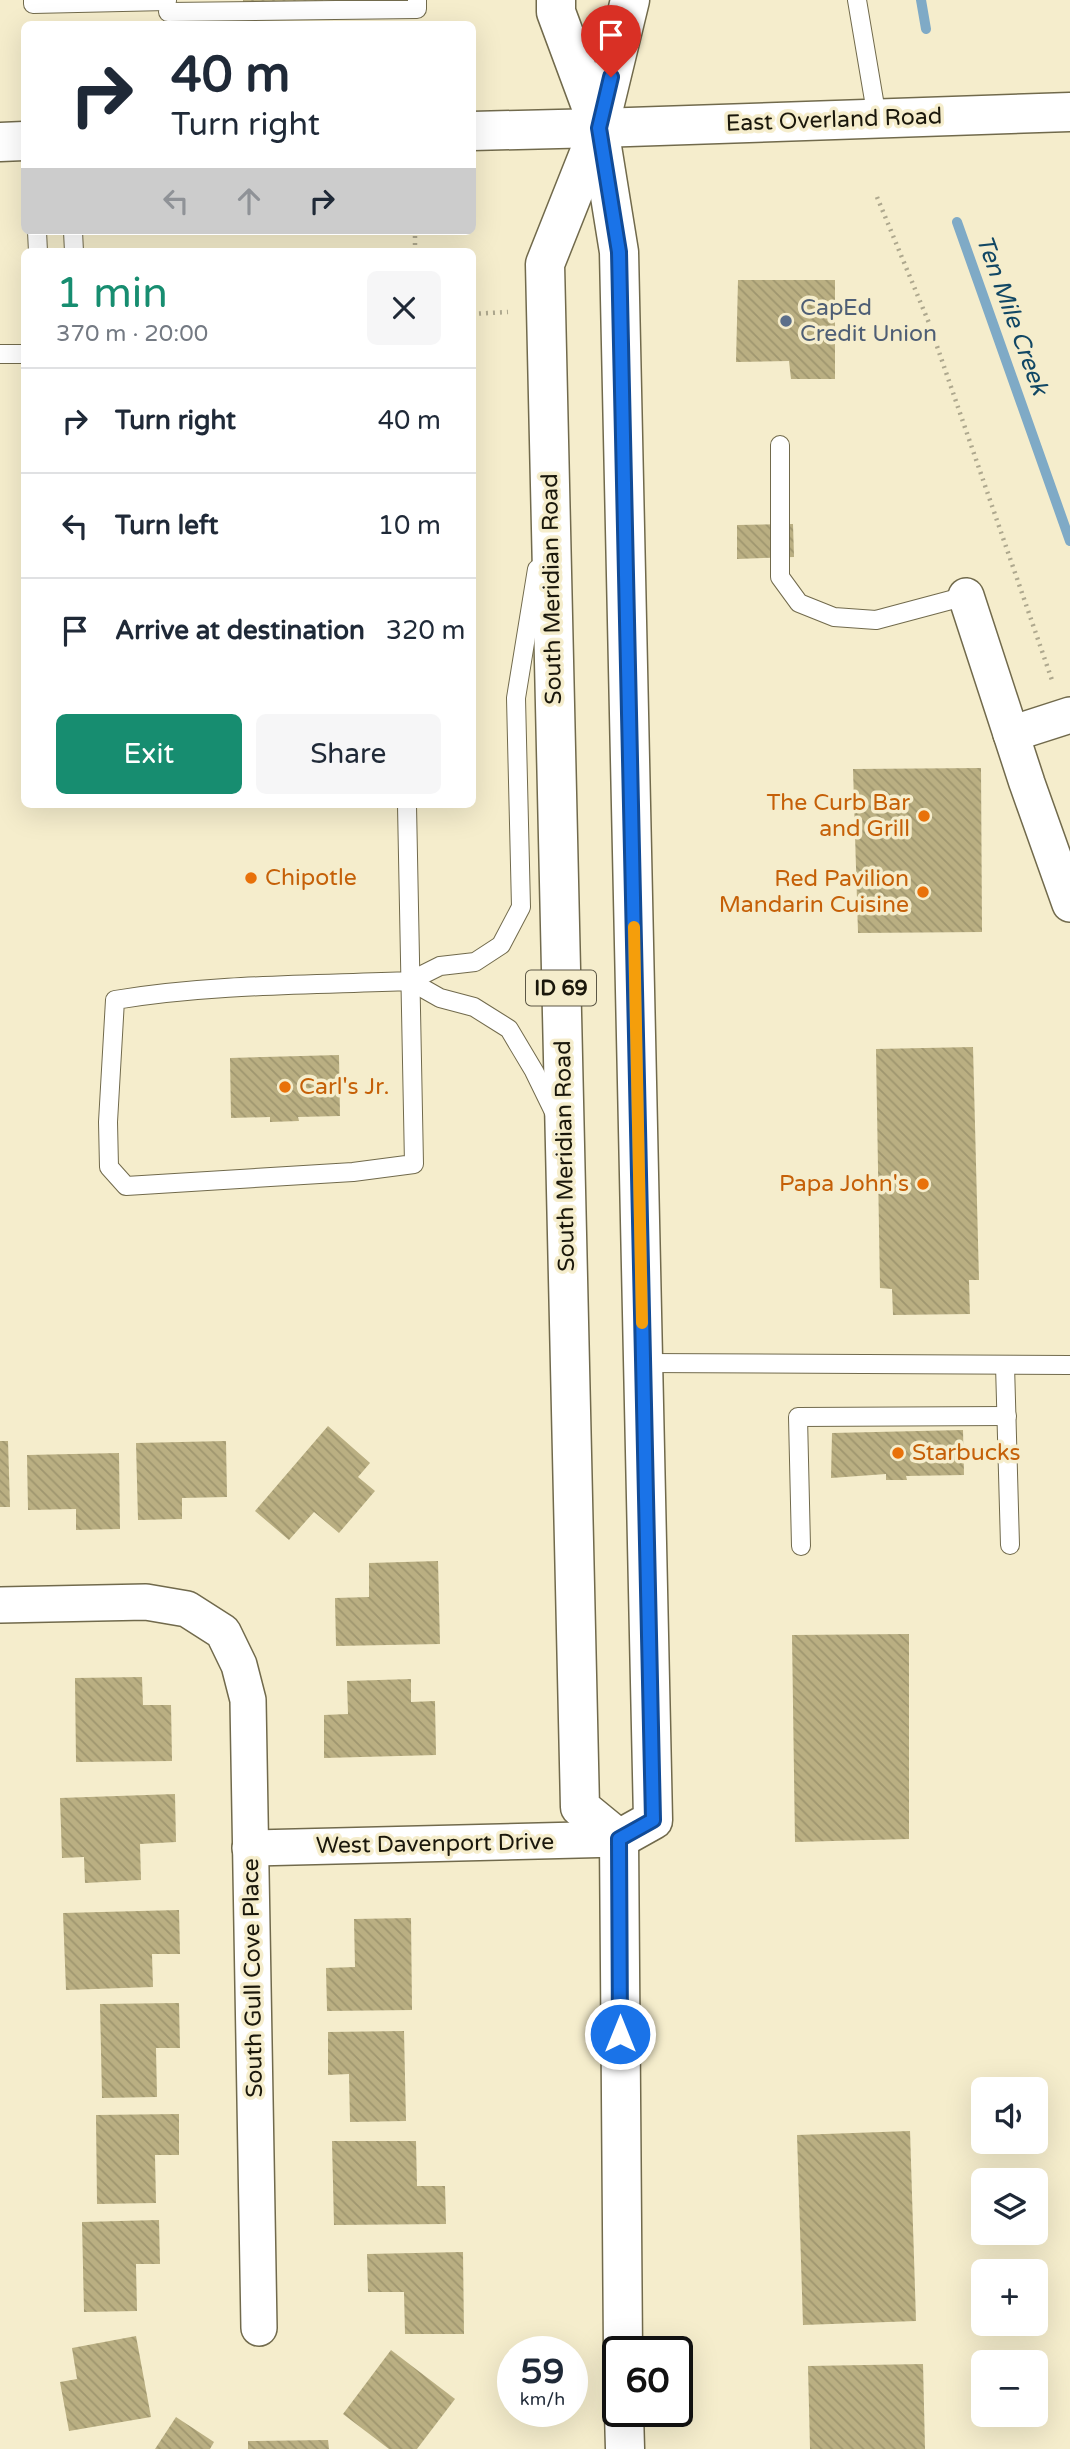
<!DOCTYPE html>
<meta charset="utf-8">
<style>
:root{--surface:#fff;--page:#f6f6f7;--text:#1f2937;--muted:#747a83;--line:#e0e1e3;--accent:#178d70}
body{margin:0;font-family:"Varela Round",sans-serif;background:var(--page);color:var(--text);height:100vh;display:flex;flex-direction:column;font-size:26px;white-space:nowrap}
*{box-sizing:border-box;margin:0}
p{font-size:23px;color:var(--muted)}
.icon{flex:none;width:38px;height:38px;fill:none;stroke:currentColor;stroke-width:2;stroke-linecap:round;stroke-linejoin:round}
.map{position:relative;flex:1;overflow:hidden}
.side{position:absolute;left:21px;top:248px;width:455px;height:560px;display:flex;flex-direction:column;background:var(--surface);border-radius:10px;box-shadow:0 7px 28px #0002}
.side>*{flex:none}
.top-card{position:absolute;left:21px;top:21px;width:455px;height:214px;border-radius:10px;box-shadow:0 7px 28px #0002;background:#fff;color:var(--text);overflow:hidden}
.tools{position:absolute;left:971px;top:2077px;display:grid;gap:14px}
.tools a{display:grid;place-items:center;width:77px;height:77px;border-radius:10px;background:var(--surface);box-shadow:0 7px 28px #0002;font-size:35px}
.speed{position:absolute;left:497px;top:2336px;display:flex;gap:14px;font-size:35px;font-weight:700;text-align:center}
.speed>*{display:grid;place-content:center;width:91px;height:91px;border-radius:50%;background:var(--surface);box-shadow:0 7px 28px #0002;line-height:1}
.speed small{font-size:18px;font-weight:400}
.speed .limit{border:4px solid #111;border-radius:10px;background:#fff;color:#111}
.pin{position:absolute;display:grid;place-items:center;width:60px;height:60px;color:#fff;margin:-72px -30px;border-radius:50% 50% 50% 0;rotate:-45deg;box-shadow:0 0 7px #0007}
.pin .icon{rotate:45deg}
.me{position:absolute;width:77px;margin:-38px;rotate:0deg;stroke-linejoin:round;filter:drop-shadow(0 0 5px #0008)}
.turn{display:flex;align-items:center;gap:24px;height:147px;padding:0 35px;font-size:32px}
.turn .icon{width:91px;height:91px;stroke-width:2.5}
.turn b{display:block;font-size:49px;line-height:60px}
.lanes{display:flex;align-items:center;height:66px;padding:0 35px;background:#0003;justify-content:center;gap:35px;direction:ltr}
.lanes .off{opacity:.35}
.round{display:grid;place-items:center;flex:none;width:74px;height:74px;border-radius:10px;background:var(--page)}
.headline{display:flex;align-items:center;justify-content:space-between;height:119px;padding:0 35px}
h1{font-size:42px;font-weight:600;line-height:52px;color:var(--accent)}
.cta{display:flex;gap:14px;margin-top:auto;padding:14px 35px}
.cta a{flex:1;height:80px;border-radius:10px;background:var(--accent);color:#fff;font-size:28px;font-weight:600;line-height:80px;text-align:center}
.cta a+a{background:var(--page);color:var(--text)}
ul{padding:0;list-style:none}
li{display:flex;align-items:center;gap:21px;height:105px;padding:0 35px;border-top:2px solid var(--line)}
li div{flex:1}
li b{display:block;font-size:26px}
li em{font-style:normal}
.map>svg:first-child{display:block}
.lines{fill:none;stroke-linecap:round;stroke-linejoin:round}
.stream{stroke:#7faac6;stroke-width:10}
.building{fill:url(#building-back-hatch)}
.service-casing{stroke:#716a4c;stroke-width:20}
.minor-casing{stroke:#716a4c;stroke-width:38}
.tertiary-casing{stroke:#716a4c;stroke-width:41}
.secondary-casing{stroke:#716a4c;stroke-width:41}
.primary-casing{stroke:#716a4c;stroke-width:41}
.path{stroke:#aea88e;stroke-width:4.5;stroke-dasharray:2 5;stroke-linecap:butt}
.service{stroke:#fff;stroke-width:18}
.minor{stroke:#fff;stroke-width:35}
.tertiary{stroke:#fff;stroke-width:38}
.secondary{stroke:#fff;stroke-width:38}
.primary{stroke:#fff;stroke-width:38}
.route-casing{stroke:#114b97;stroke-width:18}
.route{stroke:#1a73e8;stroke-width:12}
.slow{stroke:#f59e0b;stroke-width:12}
.service-dot{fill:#5c6f8a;stroke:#f5edcc;stroke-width:2.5}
.food-dot{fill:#e8710a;stroke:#f5edcc;stroke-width:2.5}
.labels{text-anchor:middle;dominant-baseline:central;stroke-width:7;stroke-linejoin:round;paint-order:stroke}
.shield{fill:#f5edcc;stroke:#5c5745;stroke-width:2}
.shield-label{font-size:21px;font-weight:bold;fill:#1a170b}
.street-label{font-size:23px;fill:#1a170b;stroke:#f5edcc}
.service-label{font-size:23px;fill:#4e5e75;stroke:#f5edcc;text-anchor:start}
.food-label{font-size:23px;fill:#c56008;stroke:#f5edcc;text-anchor:end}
.water-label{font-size:24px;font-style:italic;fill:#114764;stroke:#f5edcc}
</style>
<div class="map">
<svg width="1070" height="2449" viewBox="0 0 1070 2449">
<defs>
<pattern id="building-back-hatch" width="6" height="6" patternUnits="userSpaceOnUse" patternTransform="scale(1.75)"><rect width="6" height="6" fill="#baaf82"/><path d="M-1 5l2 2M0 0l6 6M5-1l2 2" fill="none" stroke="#9f966f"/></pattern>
</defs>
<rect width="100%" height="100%" fill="#f5edcc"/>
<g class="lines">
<g class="stream">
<polyline points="921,0 926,29"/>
<polyline points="957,222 1070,541"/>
</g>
</g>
<g class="building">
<polygon points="243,0 323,0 323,4 243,5"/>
<polygon points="738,280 835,280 835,379 791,379 789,361 736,362"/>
<polygon points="793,524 794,557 737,559 737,525"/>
<polygon points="981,768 982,932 858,933 853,769"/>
<polygon points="973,1047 979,1280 969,1280 970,1314 893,1315 892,1289 880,1288 876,1049"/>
<polygon points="339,1055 340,1116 298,1117 299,1121 270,1122 270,1117 231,1118 230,1058"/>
<polygon points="328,1426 370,1463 358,1477 375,1491 339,1533 314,1512 289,1540 255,1511"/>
<polygon points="963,1430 964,1475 906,1476 907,1480 886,1480 886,1474 831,1478 832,1433"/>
<polygon points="0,1441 8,1441 10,1507 0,1507"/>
<polygon points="226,1441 227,1497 182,1498 182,1519 138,1520 136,1443"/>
<polygon points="119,1453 120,1529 76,1530 76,1509 28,1510 27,1455"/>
<polygon points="438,1561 440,1644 336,1646 335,1598 369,1597 369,1563"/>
<polygon points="909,1634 909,1839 795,1842 792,1635"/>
<polygon points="142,1677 143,1705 171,1705 172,1761 76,1762 75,1678"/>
<polygon points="411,1679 411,1702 435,1701 436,1755 324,1758 324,1715 348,1714 347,1681"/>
<polygon points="175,1794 176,1842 140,1844 141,1880 85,1883 84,1857 62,1858 60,1798"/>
<polygon points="179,1910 180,1954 152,1954 153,1987 66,1990 63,1913"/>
<polygon points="411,1918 412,2010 327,2011 326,1968 355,1967 354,1919"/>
<polygon points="179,2003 180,2048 156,2048 157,2097 102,2098 100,2004"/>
<polygon points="404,2031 406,2121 350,2122 349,2074 328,2075 328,2032"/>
<polygon points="179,2114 179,2155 155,2155 156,2203 97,2204 96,2115"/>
<polygon points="910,2131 916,2321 803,2325 797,2135"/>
<polygon points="332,2141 416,2141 417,2186 445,2186 446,2224 334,2225"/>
<polygon points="159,2220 160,2264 136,2264 137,2311 84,2312 82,2222"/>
<polygon points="463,2252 464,2334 405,2334 404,2292 368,2292 367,2254"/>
<polygon points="136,2336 151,2417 69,2431 60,2382 77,2379 72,2348"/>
<polygon points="391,2350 455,2399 417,2449 389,2449 343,2414"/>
<polygon points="923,2364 925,2449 810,2449 808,2366"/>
<polygon points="176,2417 214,2442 210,2449 155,2449"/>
<polygon points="328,2440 329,2449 248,2449 248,2441"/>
</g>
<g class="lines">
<defs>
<g id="service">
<polyline points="33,0 33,4 167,1"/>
<polyline points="857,0 877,118"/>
<polyline points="168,12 417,9 417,0"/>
<polyline points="37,231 38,252"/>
<polyline points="73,231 74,252"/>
<polyline points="0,354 24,354"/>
<polyline points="780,445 780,577 799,603 834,617 876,620 966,596"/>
<polyline points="537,569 516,698 521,907 501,945 475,962 440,966 410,981 440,998 474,1007 509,1029 534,1071 555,1114"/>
<path d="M407,805L414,1164L353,1172L126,1186L109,1167L108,1122L115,1000C212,984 312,985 410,981"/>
<polyline points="643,1363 1070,1365"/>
<polyline points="1005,1365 1010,1545"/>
<polyline points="801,1546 798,1417 1007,1416"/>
</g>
<g id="minor">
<polyline points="966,596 1027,783 1070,904"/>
<polyline points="1011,734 1070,715"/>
<polyline points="0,1605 146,1602 187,1609 223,1632 239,1665 248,1700 259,2328"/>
<polyline points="250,1848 619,1839"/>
</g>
<g id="tertiary">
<polyline points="472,131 599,128"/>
<polyline points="0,142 24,141"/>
</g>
<polyline id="secondary" points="599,128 1070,112"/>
<g id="primary">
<polyline points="556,0 556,12 599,128 619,252 653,1820 619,1839"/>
<polyline points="619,1839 580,1807 545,264 599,128 630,0"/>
<polyline points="619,1839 623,2352"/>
<polyline points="624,2412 625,2449"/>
</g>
</defs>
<use href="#service" class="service-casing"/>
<use href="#minor" class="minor-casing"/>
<use href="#tertiary" class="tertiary-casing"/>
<use href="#secondary" class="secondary-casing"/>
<use href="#primary" class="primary-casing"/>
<g class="path">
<polyline points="877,197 929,323 1053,683"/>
<polyline points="415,252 415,231"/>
<polyline points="472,314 508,312"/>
</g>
<use href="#service" class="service"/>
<use href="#minor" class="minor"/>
<use href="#tertiary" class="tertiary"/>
<use href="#secondary" class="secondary"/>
<use href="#primary" class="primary"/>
</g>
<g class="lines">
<defs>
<polyline id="route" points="611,77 599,128 619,252 653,1820 619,1839 620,2034"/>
</defs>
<use href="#route" class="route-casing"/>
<use href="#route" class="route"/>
<polyline class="slow" points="634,927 642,1323"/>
</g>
<circle class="service-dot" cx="786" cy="321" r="7"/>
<g class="food-dot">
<circle cx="924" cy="816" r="7"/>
<circle cx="251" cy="878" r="7"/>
<circle cx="923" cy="892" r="7"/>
<circle cx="285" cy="1087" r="7"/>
<circle cx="923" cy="1184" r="7"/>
<circle cx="898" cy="1453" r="7"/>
</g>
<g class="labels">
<rect class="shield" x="526" y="970.5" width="70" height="35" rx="5"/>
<g class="shield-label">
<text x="561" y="988">ID 69</text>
</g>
<g class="street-label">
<text transform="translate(834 120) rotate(-2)">East Overland Road</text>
<text transform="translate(552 589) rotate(-91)">South Meridian Road</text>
<text transform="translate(565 1156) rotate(-91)">South Meridian Road</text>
<text transform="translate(435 1844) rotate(-1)">West Davenport Drive</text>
<text transform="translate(253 1978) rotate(-91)">South Gull Cove Place</text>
</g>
<g class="service-label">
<text x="800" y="308">CapEd<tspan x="800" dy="26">Credit Union</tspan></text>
</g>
<g class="food-label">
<text x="910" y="803">The Curb Bar<tspan x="910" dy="26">and Grill</tspan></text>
<text x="265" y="878" text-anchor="start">Chipotle</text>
<text x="909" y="879">Red Pavilion<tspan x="909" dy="26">Mandarin Cuisine</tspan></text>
<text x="299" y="1087" text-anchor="start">Carl's Jr.</text>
<text x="909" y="1184">Papa John's</text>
<text x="912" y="1453" text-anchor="start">Starbucks</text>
</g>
<g class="water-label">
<text transform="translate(1012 315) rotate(70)">Ten Mile Creek</text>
</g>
</g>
</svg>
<div class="tools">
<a><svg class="icon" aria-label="sound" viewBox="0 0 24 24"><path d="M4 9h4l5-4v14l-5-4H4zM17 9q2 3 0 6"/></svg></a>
<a><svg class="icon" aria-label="layers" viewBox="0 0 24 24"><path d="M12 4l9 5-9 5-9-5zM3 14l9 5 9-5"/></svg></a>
<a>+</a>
<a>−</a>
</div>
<div class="speed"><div>59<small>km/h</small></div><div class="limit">60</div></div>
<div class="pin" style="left:611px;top:77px;background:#d93025"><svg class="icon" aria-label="arrive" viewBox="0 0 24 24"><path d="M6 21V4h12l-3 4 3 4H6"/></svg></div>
<svg class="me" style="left:620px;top:2034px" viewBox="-20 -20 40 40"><circle r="17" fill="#1a73e8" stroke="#fff" stroke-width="3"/><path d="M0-11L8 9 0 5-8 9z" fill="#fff"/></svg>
<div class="top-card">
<div class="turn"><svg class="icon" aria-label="right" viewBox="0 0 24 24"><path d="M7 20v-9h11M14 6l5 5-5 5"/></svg><div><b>40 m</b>Turn right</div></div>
<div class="lanes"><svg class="icon off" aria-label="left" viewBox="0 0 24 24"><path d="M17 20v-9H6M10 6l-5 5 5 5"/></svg><svg class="icon off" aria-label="ahead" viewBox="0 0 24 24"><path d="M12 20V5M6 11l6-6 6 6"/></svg><svg class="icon" aria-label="right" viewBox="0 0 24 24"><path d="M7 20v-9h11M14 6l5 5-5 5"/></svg></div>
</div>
<section class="side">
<div class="headline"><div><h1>1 min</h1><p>370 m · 20:00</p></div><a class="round"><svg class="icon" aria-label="close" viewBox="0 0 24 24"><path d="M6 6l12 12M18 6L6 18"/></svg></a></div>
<ul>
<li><svg class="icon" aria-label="right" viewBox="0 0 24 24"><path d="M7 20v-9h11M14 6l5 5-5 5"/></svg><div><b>Turn right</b></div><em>40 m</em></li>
<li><svg class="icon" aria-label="left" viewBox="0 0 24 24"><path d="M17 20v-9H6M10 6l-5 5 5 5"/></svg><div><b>Turn left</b></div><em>10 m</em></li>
<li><svg class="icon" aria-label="arrive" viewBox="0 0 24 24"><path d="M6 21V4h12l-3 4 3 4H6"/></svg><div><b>Arrive at destination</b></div><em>320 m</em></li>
</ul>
<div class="cta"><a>Exit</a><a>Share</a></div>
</section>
</div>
